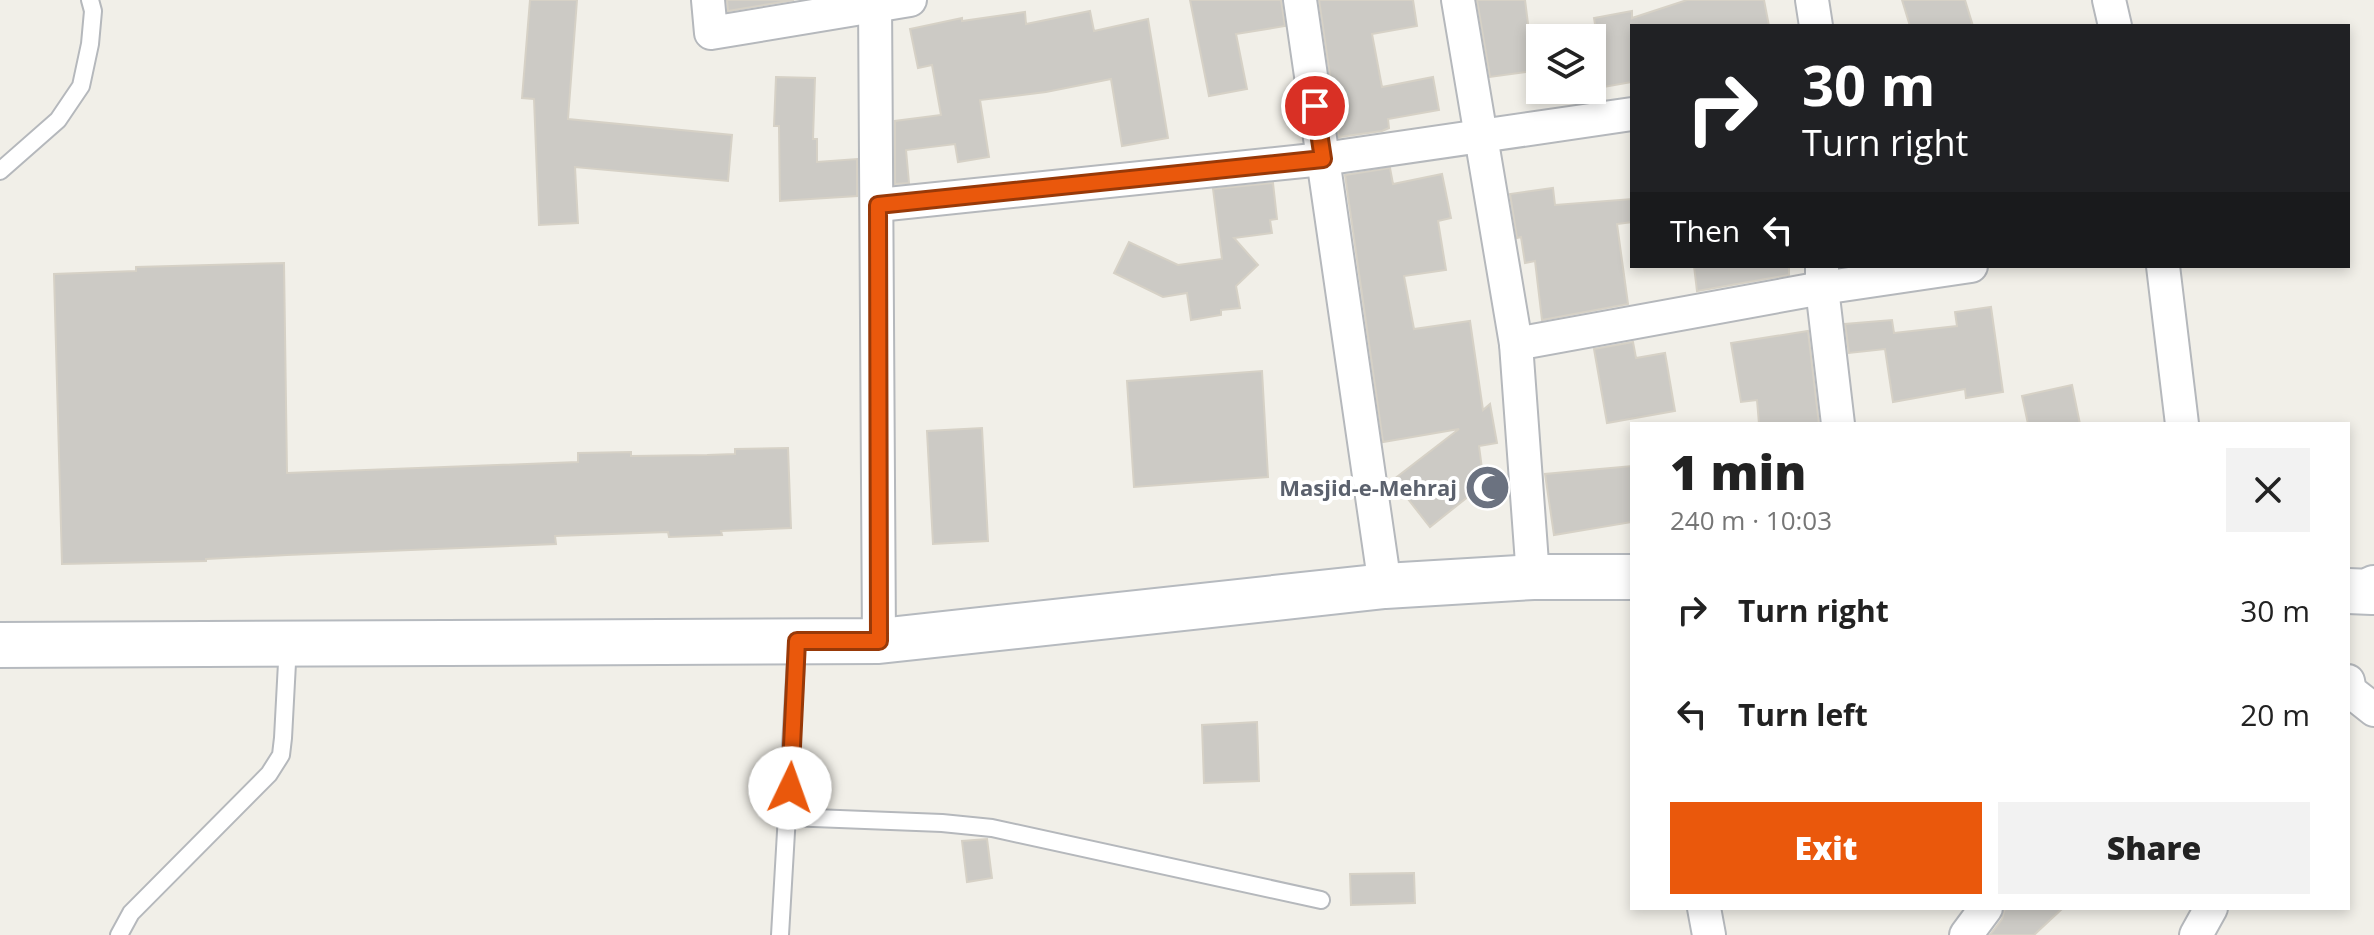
<!DOCTYPE html>
<meta charset="utf-8">
<style>
:root{--surface:#fff;--page:#f2f2f2;--text:#222;--muted:#767676;--accent:#ea580c}
body{margin:0;font-family:"Open Sans",sans-serif;background:var(--page);color:var(--text);height:100vh;display:flex;flex-direction:column;font-size:30px;white-space:nowrap}
*{box-sizing:border-box;margin:0}
p{font-size:26px;color:var(--muted)}
.icon{flex:none;width:44px;height:44px;fill:none;stroke:currentColor;stroke-width:2;stroke-linecap:round;stroke-linejoin:round}
.map{position:relative;flex:1;overflow:hidden}
.side{position:absolute;left:1630px;top:422px;width:720px;height:488px;display:flex;flex-direction:column;background:var(--surface);border-radius:0px;box-shadow:0 4px 12px #0003}
.side>*{flex:none}
.hud{position:absolute;left:1630px;top:24px;width:720px;height:244px;border-radius:0px;box-shadow:0 4px 12px #0003;background:#202124;color:#fff;overflow:hidden}
.tools{position:absolute;left:1526px;top:24px;display:grid;gap:16px}
.tools a{display:grid;place-items:center;width:80px;height:80px;border-radius:0px;background:var(--surface);box-shadow:0 4px 12px #0003;font-size:40px}
.pin{position:absolute;display:grid;place-items:center;width:68px;height:68px;color:#fff;margin:-34px;border:4px solid #fff;border-radius:50%;box-shadow:0 2px 8px #0007}
.me{position:absolute;width:88px;margin:-44px;rotate:3deg;stroke-linejoin:round;filter:drop-shadow(0 0 6px #0008)}
.turn{display:flex;align-items:center;gap:28px;height:168px;padding:0 40px;font-size:36px}
.turn .icon{width:104px;height:104px;stroke-width:2.5}
.turn b{display:block;font-size:56px;line-height:68px}
.then{display:flex;align-items:center;height:76px;padding:0 40px;background:#0003;gap:16px;font-size:30px}
.round{display:grid;place-items:center;flex:none;width:84px;height:84px;border-radius:0px;background:var(--page)}
.summary{display:flex;align-items:center;justify-content:space-between;height:136px;padding:0 40px}
h1{font-size:48px;font-weight:800;line-height:60px}
.button{display:flex;gap:16px;margin-top:auto;padding:16px 40px}
.button a{flex:1;height:92px;border-radius:0px;background:var(--accent);color:#fff;font-size:32px;font-weight:800;line-height:92px;text-align:center}
.button a+a{background:var(--page);color:var(--text)}
ul{padding:0;list-style:none}
li{display:flex;align-items:center;gap:24px;height:104px;padding:0 40px}
li div{flex:1}
li b{display:block;font-size:30px}
li em{font-style:normal}
.map>svg:first-child{display:block}
.building{fill:#cccac5;stroke:#d6d1c6;stroke-width:2}
.lines{fill:none;stroke-linecap:round;stroke-linejoin:round}
.lane-casing{stroke:#b5b8bc;stroke-width:20}
.street-casing{stroke:#b5b8bc;stroke-width:36}
.secondary-casing{stroke:#b6babf;stroke-width:48}
.lane{stroke:#fff;stroke-width:16}
.street{stroke:#fff;stroke-width:32}
.secondary{stroke:#fff;stroke-width:44}
.route-casing{stroke:#983908;stroke-width:20}
.route{stroke:#ea580c;stroke-width:14}
.labels{text-anchor:middle;dominant-baseline:central;stroke-width:8;stroke-linejoin:round;paint-order:stroke}
.worship-label{font-size:22px;font-weight:bold;fill:#5b616d;stroke:#fff;text-anchor:end}
</style>
<div class="map">
<svg width="2374" height="935" viewBox="0 0 2374 935">
<rect width="100%" height="100%" fill="#f1efe8"/>
<g class="building">
<polygon points="530,0 577,0 568,119 732,135 728,181 575,167 578,223 539,225 534,99 522,98"/>
<polygon points="727,0 794,0 728,11"/>
<polygon points="1190,0 1281,0 1285,26 1236,34 1247,89 1209,96"/>
<polygon points="1319,0 1413,0 1417,26 1372,34 1382,87 1433,77 1439,110 1388,119 1389,128 1382,131 1339,137"/>
<polygon points="1477,0 1525,0 1534,71 1490,77"/>
<polygon points="1687,0 1764,0 1769,26 1632,26 1632,82 1592,89 1592,55 1600,54 1594,18 1632,11 1632,18"/>
<polygon points="1902,0 1965,0 1973,26 1910,26"/>
<polygon points="1090,11 1094,31 1148,19 1168,138 1122,146 1111,79 1046,92 980,100 989,157 958,162 955,144 906,150 909,183 895,184 895,121 941,115 932,65 918,68 910,29 962,18 962,21 1025,12 1026,24"/>
<polygon points="776,77 815,78 813,139 817,139 817,162 857,159 857,196 780,201 779,126 774,126"/>
<polygon points="1390,168 1393,184 1442,174 1451,218 1438,221 1446,270 1404,276 1414,329 1470,321 1483,410 1490,404 1497,443 1479,446 1484,484 1430,527 1393,480 1459,429 1383,442 1345,175"/>
<polygon points="1273,183 1277,219 1270,220 1272,233 1234,238 1258,265 1236,286 1240,308 1221,310 1221,315 1191,320 1187,293 1163,297 1114,273 1129,242 1178,265 1222,259 1213,189"/>
<polygon points="1553,188 1555,205 1632,199 1632,222 1617,224 1628,304 1542,320 1535,261 1525,263 1521,237 1517,238 1510,194"/>
<polygon points="284,263 287,473 578,462 578,453 631,452 631,456 707,455 735,454 735,449 788,448 791,528 721,531 722,535 669,537 668,532 555,536 556,544 287,555 206,559 206,561 62,564 54,274 136,271 136,267"/>
<polygon points="1694,266 1789,266 1789,275 1697,291"/>
<polygon points="1991,307 2003,392 1966,398 1965,389 1893,402 1885,349 1849,353 1845,324 1892,320 1894,333 1957,326 1955,312"/>
<polygon points="1808,331 1819,424 1759,424 1757,400 1741,402 1731,343"/>
<polygon points="1633,342 1636,358 1665,353 1675,411 1607,423 1594,349"/>
<polygon points="1262,371 1268,477 1134,487 1127,381"/>
<polygon points="2072,385 2080,424 2028,424 2022,396"/>
<polygon points="982,428 988,541 933,544 927,431"/>
<polygon points="1632,466 1632,522 1554,535 1545,474"/>
<polygon points="1257,722 1259,781 1204,783 1202,725"/>
<polygon points="987,839 992,878 967,882 962,841"/>
<polygon points="1414,873 1415,903 1351,905 1350,874"/>
<polygon points="2005,908 2063,908 2034,935 1990,935 2002,919"/>
</g>
<g class="lines">
<defs>
<g id="lane">
<polyline points="0,171 58,120 81,86 90,44 93,11 90,0"/>
<polyline points="788,817 942,823 992,828 1321,900"/>
<polyline points="119,935 131,913 269,774 281,755 283,738 288,644"/>
<polyline points="780,935 797,643"/>
</g>
<g id="street">
<polyline points="708,0 711,33 910,0"/>
<polyline points="875,0 879,641"/>
<polyline points="1300,0 1385,586"/>
<polyline points="1458,0 1516,344 1533,577"/>
<polyline points="1812,0 1816,26"/>
<polyline points="2109,0 2115,26"/>
<polyline points="878,205 1323,159 1632,114"/>
<polyline points="2163,266 2182,424"/>
<polyline points="1822,268 1822,288 1838,424"/>
<polyline points="1516,344 1822,288 1971,266"/>
<polyline points="2348,681 2350,691 2374,710"/>
<polyline points="1704,908 1709,935"/>
<polyline points="1966,935 1986,908"/>
<polyline points="2196,935 2211,908"/>
</g>
<g id="secondary">
<polyline points="2348,591 2372,592 2374,588"/>
<polyline points="0,645 879,641 1385,586 1533,577 1632,577"/>
</g>
</defs>
<use href="#lane" class="lane-casing"/>
<use href="#street" class="street-casing"/>
<use href="#secondary" class="secondary-casing"/>
<use href="#lane" class="lane"/>
<use href="#street" class="street"/>
<use href="#secondary" class="secondary"/>
</g>
<g class="lines">
<defs>
<polyline id="route" points="790,788 797,641 879,641 878,205 1323,159 1315,106"/>
</defs>
<use href="#route" class="route-casing"/>
<use href="#route" class="route"/>
</g>
<defs>
<symbol id="mosque-disc" viewBox="-11 -11 22 22"><circle r="9.5" fill="#6b7280" stroke="#fff"/><path d="M3.5-4.9A6 6 0 1 0 3.5 4.9A5 5 0 1 1 3.5-4.9Z" fill="#fff"/></symbol>
</defs>
<g fill-rule="evenodd">
<use href="#mosque-disc" x="1462" y="462" width="51" height="51"/>
</g>
<g class="labels">
<g class="worship-label">
<text x="1457" y="487">Masjid-e-Mehraj</text>
</g>
</g>
</svg>
<div class="tools">
<a><svg class="icon" aria-label="layers" viewBox="0 0 24 24"><path d="M12 4l9 5-9 5-9-5zM3 14l9 5 9-5"/></svg></a>
</div>
<div class="pin" style="left:1315px;top:106px;background:#d93025"><svg class="icon" aria-label="arrive" viewBox="0 0 24 24"><path d="M6 21V4h12l-3 4 3 4H6"/></svg></div>
<svg class="me" style="left:790px;top:788px" viewBox="-20 -20 40 40"><circle r="19" fill="#fff"/><path d="M0-13L10 11 0 6-10 11z" fill="#ea580c"/></svg>
<div class="hud">
<div class="turn"><svg class="icon" aria-label="right" viewBox="0 0 24 24"><path d="M7 20v-9h11M14 6l5 5-5 5"/></svg><div><b>30 m</b>Turn right</div></div>
<div class="then">Then<svg class="icon" aria-label="left" viewBox="0 0 24 24"><path d="M17 20v-9H6M10 6l-5 5 5 5"/></svg></div>
</div>
<section class="side">
<div class="summary"><div><h1>1 min</h1><p>240 m · 10:03</p></div><a class="round"><svg class="icon" aria-label="close" viewBox="0 0 24 24"><path d="M6 6l12 12M18 6L6 18"/></svg></a></div>
<ul>
<li><svg class="icon" aria-label="right" viewBox="0 0 24 24"><path d="M7 20v-9h11M14 6l5 5-5 5"/></svg><div><b>Turn right</b></div><em>30 m</em></li>
<li><svg class="icon" aria-label="left" viewBox="0 0 24 24"><path d="M17 20v-9H6M10 6l-5 5 5 5"/></svg><div><b>Turn left</b></div><em>20 m</em></li>
</ul>
<div class="button"><a>Exit</a><a>Share</a></div>
</section>
</div>
